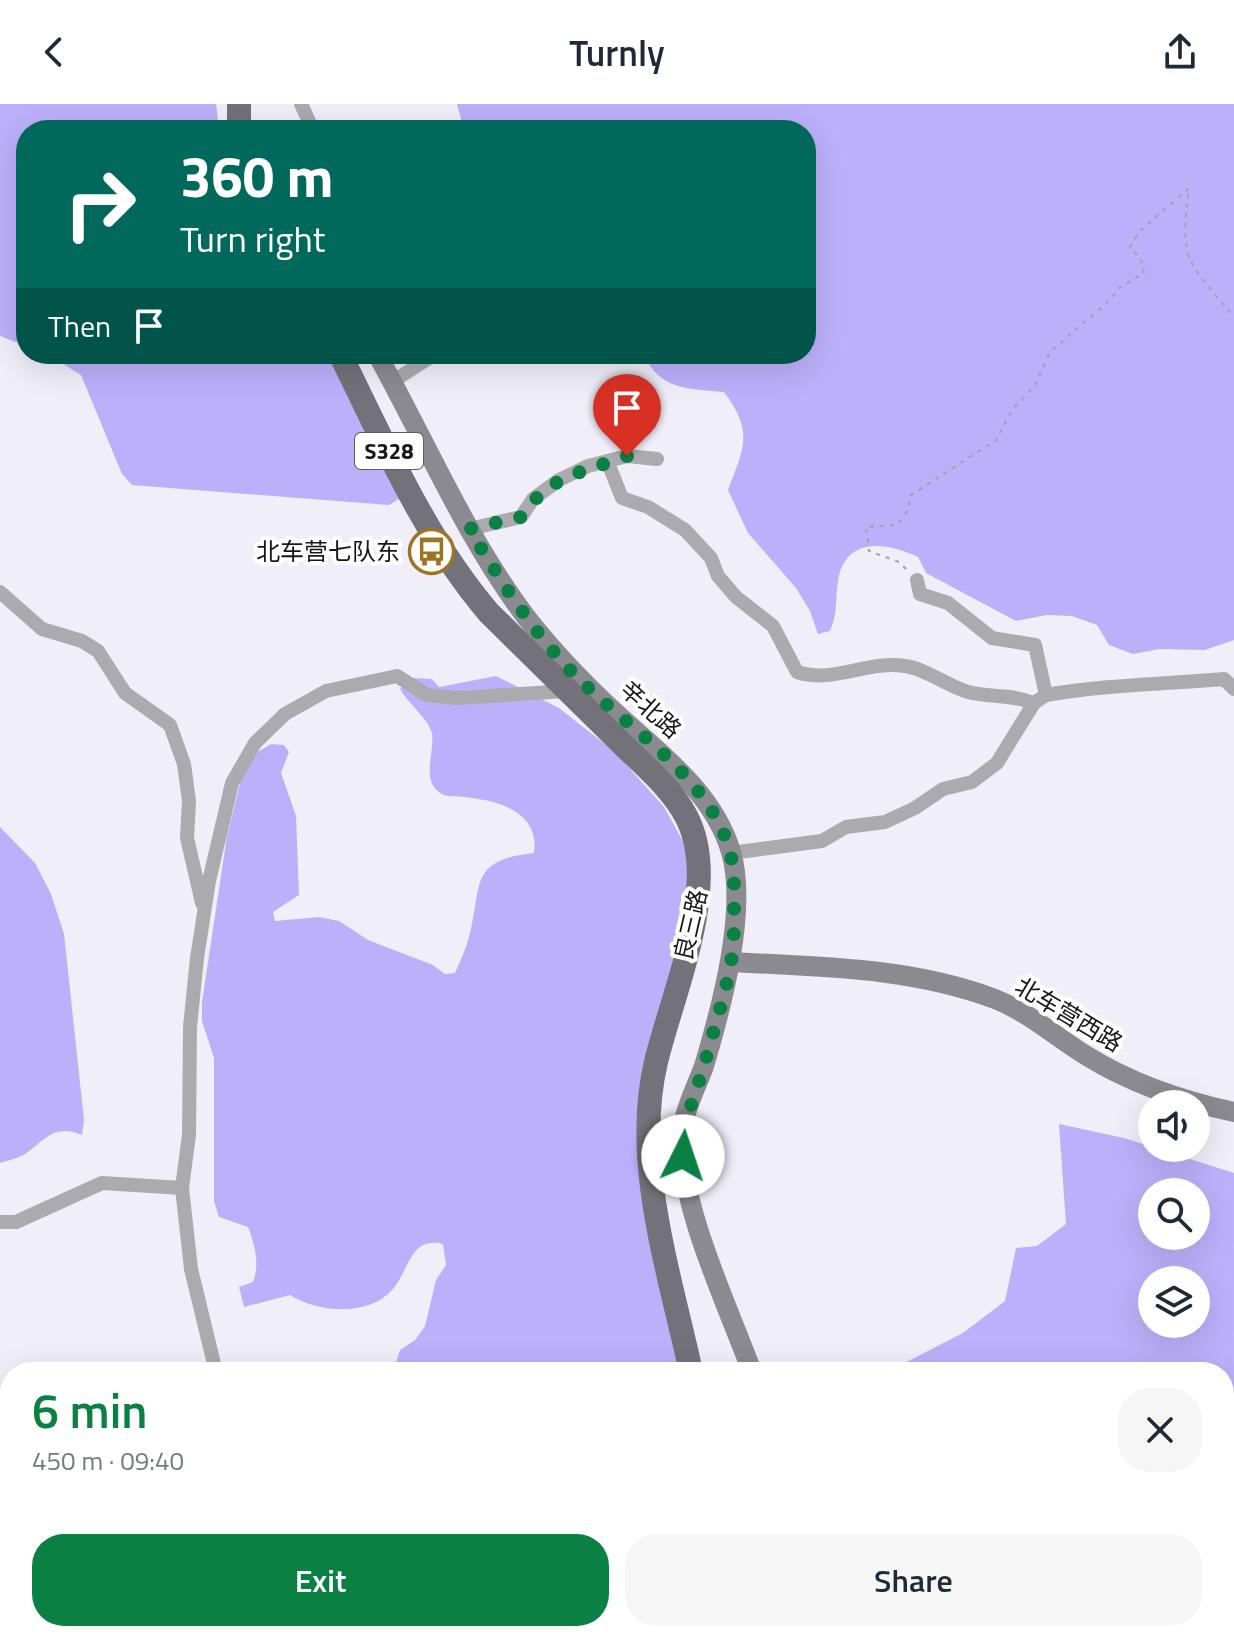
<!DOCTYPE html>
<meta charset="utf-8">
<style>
:root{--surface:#fff;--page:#f6f6f7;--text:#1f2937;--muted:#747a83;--accent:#0b8043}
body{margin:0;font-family:"Titillium Web","Noto Sans SC",sans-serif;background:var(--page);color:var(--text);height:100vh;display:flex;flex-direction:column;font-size:30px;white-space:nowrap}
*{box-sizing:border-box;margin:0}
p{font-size:26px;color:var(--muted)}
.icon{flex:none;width:44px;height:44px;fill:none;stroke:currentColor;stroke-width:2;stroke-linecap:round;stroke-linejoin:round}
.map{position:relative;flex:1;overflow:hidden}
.panel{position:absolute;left:0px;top:1258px;width:1234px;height:280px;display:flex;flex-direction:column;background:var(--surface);border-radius:32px 32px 0 0;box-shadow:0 8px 32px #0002}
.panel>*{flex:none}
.banner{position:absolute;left:16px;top:16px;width:800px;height:244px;border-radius:32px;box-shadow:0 8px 32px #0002;background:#00695c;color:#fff;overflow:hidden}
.buttons{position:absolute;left:1138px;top:986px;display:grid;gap:16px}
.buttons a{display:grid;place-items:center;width:72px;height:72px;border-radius:50%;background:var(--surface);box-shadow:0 8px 32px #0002;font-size:40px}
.pin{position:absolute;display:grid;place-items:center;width:68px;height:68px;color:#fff;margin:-82px -34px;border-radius:50% 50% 50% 0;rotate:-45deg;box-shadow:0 0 8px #0007}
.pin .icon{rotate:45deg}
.me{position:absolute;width:88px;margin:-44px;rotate:4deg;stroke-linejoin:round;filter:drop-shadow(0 0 6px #0008)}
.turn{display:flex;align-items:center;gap:28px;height:168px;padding:0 32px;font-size:36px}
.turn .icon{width:104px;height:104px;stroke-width:2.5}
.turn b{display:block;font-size:56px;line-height:68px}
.then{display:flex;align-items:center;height:76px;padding:0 32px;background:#0003;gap:16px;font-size:30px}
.round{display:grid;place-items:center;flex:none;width:84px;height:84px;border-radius:32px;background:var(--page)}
.headline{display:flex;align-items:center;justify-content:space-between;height:136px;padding:0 32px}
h1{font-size:48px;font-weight:600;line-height:60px;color:var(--accent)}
.button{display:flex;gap:16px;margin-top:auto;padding:16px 32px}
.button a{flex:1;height:92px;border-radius:32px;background:var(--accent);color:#fff;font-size:32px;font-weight:600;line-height:92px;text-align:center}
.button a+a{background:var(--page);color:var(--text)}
header{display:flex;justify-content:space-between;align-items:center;height:104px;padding:0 32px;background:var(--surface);font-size:36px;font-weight:600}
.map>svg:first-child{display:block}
.forest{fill:#bcb0fa;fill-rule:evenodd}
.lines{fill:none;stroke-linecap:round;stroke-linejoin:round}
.path{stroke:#a2a1a9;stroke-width:2;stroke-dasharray:4 6;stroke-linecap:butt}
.street{stroke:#ababaf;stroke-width:14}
.secondary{stroke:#8a8a90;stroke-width:20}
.primary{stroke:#73727a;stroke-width:24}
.route{stroke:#0b8043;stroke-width:14;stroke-dasharray:0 25.2}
.labels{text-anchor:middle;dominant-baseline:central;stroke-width:8;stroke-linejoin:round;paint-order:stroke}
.shield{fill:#fff;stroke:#5d5c5f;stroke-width:2}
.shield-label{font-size:22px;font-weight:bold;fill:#17161a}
.poi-label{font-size:24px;fill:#17161a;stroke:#fff;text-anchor:end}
.street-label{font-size:24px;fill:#17161a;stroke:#fff}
</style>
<header><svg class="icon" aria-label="back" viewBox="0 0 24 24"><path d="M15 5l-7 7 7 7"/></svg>Turnly<svg class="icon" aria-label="share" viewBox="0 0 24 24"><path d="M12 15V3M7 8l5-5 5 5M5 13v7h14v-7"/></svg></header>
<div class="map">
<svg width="1234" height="1538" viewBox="0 0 1234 1538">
<rect width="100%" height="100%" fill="#efeef9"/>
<g class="forest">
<polygon points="0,0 216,0 219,26 26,26 26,242 0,232"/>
<path d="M457,0H1234V536L1205,546L1160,545L1133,550L1109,541L1097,521L1072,512L1047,511L1016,517L926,469L918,453C887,438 845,432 838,477C835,495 838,509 830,527L818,530L810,507L796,484L748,429L728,386C744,343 754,328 724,288C690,285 658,286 644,250H806V26H464Z"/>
<polygon points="47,250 328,250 402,393 389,401 132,381 122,370 81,271"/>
<path d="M496,572L559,604L615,648L664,703L684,739L690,761L686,803L648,957L682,1268H393L400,1246L415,1236L425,1222L436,1176L446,1161L443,1140C436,1138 426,1138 420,1143C408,1152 403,1174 393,1185C369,1213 319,1209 290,1191L244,1203L239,1183L253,1178C260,1160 255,1141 248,1123L219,1113L214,1097V954L202,917V898L227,732L242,671L254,650L271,640L284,641L289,648L281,669L296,712L299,791L273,808L275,817L319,813L339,817L368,836L433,861L445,870L455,869C460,857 466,845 469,833C483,782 467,756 534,749C540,707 497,696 463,693C458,692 449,693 444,691C419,679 435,650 432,629C429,616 408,599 400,585L414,574L432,575L439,583Z"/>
<path d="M0,723L35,759L51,790L64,830L84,1016L82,1031C54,1019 45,1036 25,1050C17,1055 8,1056 0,1059Z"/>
<path d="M1059,1020L1124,1034L1234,1069V1538H1086L1083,1528H1224V1268H887L963,1229L1005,1197L1016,1144L1037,1142L1066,1120ZM1152,1088H1196V1132H1152ZM1196,1176V1220H1152V1176Z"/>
<polygon points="448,1528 706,1528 705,1538 452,1538"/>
</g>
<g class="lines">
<g class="path">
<path d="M906,465L899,458L869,447L866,423L897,421L908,406L911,391L996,336L1012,306L1035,281L1050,248L1110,196L1119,184L1144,169L1141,155L1130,143L1140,127L1189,84C1179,159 1188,158 1234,213"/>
<polyline points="0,1312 10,1305"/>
</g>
<g class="street">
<polyline points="301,0 313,26"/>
<polyline points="392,278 435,250"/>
<path d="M608,359L622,394L648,403L685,426L711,454L718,472L736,493L773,522L797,568C833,580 868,556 905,562C927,565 947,582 968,588C990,594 1007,589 1034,599"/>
<polyline points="469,425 521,413 533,395 559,376 588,362 627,352 657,355"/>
<polyline points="0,488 42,525 82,537 98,547 125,589 170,621 184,660 189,697 187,734 202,799"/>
<path d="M1046,591C1104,581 1165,580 1224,575L1234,585"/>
<polyline points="731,749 822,737 846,723 885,718 915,704 943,685 972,678 997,659 1034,599 1046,591 1035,541 992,534 948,499 920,490 917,476"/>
<polyline points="0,1118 16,1118 102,1079 182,1084"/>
<polyline points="216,1268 191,1165 182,1084 189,1031 190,923 197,854 209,777 232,679 255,639 285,610 326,587 397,572 427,591 457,594 568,587"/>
<polyline points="81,1528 87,1538"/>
<polyline points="224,1528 229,1538"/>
</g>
<g class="secondary">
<path d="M377,250C426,338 465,432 526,513C555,550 586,582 621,614C664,653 714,690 731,748C748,806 721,905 704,962C696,984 683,1008 682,1031C678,1099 728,1202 752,1268"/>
<path d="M731,858C820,863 911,863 995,895C1030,909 1056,933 1087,952C1132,980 1183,997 1234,1008"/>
<polyline points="844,1528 848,1538"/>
</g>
<g class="primary">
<polyline points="239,0 239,26"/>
<path d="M340,250C384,338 424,433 489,509C532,551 575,594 618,636C641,659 671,683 686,712C722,779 673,887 656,958C632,1058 670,1170 691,1268"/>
<polyline points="714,1538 715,1528"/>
</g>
</g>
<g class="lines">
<path class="route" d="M627,352C583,369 550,370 521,413L469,425C497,470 525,516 560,555C620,625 737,680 734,785C734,809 735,835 731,858C726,888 716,918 708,947C699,984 682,1014 683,1052"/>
</g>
<defs>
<symbol id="bus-ring" viewBox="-11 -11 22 22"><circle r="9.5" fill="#fff" stroke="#9d7522" stroke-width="1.5"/><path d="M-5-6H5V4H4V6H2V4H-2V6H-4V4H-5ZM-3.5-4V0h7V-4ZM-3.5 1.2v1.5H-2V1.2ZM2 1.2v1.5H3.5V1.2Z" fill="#9d7522"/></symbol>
</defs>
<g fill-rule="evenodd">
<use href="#bus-ring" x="406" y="422" width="51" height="51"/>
</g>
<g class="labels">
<rect class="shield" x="355" y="329" width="68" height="36" rx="6"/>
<g class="shield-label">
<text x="389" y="347">S328</text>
</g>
<g class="poi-label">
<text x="400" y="447">北车营七队东</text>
</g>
<g class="street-label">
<text transform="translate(651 605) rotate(42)">辛北路</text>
<text transform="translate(690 821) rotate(-77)">良三路</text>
<text transform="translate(1069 910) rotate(31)">北车营西路</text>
</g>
</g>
</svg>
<div class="buttons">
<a><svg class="icon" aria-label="sound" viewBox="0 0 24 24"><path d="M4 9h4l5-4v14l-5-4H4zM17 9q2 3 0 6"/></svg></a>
<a><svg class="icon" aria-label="search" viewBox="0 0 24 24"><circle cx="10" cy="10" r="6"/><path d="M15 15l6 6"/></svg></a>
<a><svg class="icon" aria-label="layers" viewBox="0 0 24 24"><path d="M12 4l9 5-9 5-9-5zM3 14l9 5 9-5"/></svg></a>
</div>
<div class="pin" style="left:627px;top:352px;background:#d93025"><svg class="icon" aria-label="arrive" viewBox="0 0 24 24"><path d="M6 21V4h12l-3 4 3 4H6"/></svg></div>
<svg class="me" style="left:683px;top:1052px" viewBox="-20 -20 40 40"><circle r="19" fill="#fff"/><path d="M0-13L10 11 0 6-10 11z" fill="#0b8043"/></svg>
<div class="banner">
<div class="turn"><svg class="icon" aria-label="right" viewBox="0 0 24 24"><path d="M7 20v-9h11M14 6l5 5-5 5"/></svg><div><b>360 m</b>Turn right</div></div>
<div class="then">Then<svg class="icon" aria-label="arrive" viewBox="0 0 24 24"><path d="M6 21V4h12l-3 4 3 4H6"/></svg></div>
</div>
<section class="panel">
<div class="headline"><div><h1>6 min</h1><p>450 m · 09:40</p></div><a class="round"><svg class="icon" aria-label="close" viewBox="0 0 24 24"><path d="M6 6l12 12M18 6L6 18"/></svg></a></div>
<div class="button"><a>Exit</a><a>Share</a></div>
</section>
</div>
